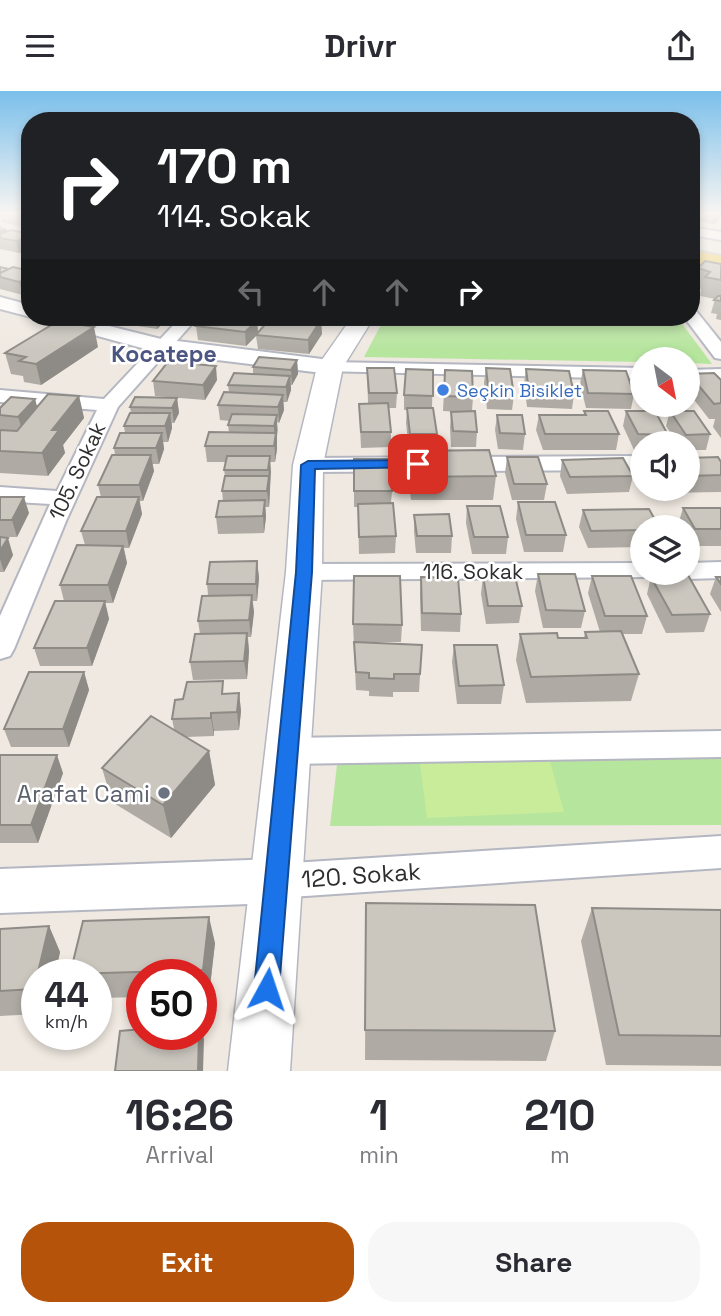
<!DOCTYPE html>
<meta charset="utf-8">
<style>
:root{--surface:#fff;--page:#f7f7f7;--text:#2b2b33;--muted:#7c7c81;--accent:#b45309}
body{margin:0;font-family:"Space Grotesk",sans-serif;background:var(--page);color:var(--text);height:100vh;display:flex;flex-direction:column;font-size:26px;white-space:nowrap}
*{box-sizing:border-box;margin:0}
p{font-size:23px;color:var(--muted)}
.icon{flex:none;width:38px;height:38px;fill:none;stroke:currentColor;stroke-width:2;stroke-linecap:round;stroke-linejoin:round}
.map{position:relative;height:980px;overflow:hidden}
.drawer{display:flex;flex-direction:column;background:var(--surface);flex:1}
.drawer>*{flex:none}
.guide{position:absolute;left:21px;top:21px;width:679px;height:214px;border-radius:28px;box-shadow:0 4px 10px #0003;background:#202124;color:#fff;overflow:hidden}
.needle{width:46px;rotate:148deg}
.tools{position:absolute;left:630px;top:256px;display:grid;gap:14px}
.tools a{display:grid;place-items:center;width:70px;height:70px;border-radius:50%;background:var(--surface);box-shadow:0 4px 10px #0003;font-size:35px}
.speed{position:absolute;left:21px;top:868px;display:flex;gap:14px;font-size:35px;font-weight:700;text-align:center}
.speed>*{display:grid;place-content:center;width:91px;height:91px;border-radius:50%;background:var(--surface);box-shadow:0 4px 10px #0003;line-height:1}
.speed small{font-size:18px;font-weight:400}
.speed .limit{border:10px solid #d22;background:#fff;color:#111}
.pin{position:absolute;display:grid;place-items:center;width:60px;height:60px;color:#fff;margin:-30px;border-radius:14px;box-shadow:0 4px 10px #0006}
.me{position:absolute;width:77px;margin:-38px;rotate:5deg;stroke-linejoin:round;filter:drop-shadow(0 0 5px #0008)}
.turn{display:flex;align-items:center;gap:24px;height:147px;padding:0 21px;font-size:32px}
.turn .icon{width:91px;height:91px;stroke-width:2.5}
.turn b{display:block;font-size:49px;line-height:60px}
.lanes{display:flex;align-items:center;height:66px;padding:0 21px;background:#0003;justify-content:center;gap:35px;direction:ltr}
.lanes .off{opacity:.35}
.eta{display:flex;justify-content:space-evenly;align-items:center;height:119px;text-align:center}
.eta b{font-size:42px;font-weight:700;line-height:49px}
.primary-button{display:flex;gap:14px;margin-top:auto;padding:14px 21px}
.primary-button a{flex:1;height:80px;border-radius:28px;background:var(--accent);color:#fff;font-size:28px;font-weight:700;line-height:80px;text-align:center}
.primary-button a+a{background:var(--page);color:var(--text)}
header{display:flex;justify-content:space-between;align-items:center;height:91px;padding:0 21px;background:var(--surface);font-size:32px;font-weight:700}
.map>svg:first-child{display:block}
.green{fill:#b6e59e}
.pitch{fill:#c9ec9a}
.lines{fill:none;stroke-linecap:round;stroke-linejoin:round}
.minor-casing{stroke:#b4b7c1;stroke-width:4}
.tertiary-casing{stroke:#b4b7c1;stroke-width:4}
.secondary-casing{stroke:#b4b7c1;stroke-width:3}
.primary-casing{stroke:#c9c9c9;stroke-width:4}
.minor{fill:#fff;fill-rule:evenodd}
.tertiary{fill:#fff;fill-rule:evenodd}
.secondary{fill:#fff;fill-rule:evenodd}
.primary{fill:#f2d163;fill-rule:evenodd}
.wall{fill:#afaba4}
.shaded-wall{fill:#8e8b86}
.building{fill:#cbc7bf;stroke:#8e8b86;stroke-width:2}
.route{fill:#1a73e8;stroke:#114b97;stroke-width:2}
.shop-dot{fill:#3f7fe0;stroke:#fff;stroke-width:2.5}
.worship-dot{fill:#6b7280;stroke:#fff;stroke-width:2.5}
.labels{text-anchor:middle;dominant-baseline:central;stroke-width:5;stroke-linejoin:round;paint-order:stroke}
.far-shop-label{font-size:18px;fill:#366cbe;stroke:#fff;text-anchor:start}
.street-label{font-size:21px;fill:#2e2e2e;stroke:#fff}
.far-district-label{font-size:23px;font-weight:bold;fill:#4d5680;stroke:#fff}
.near-worship-label{font-size:24px;fill:#5b616d;stroke:#fff;text-anchor:end}
.near-street-label{font-size:24px;fill:#2e2e2e;stroke:#fff}
</style>
<header><svg class="icon" aria-label="menu" viewBox="0 0 24 24"><path d="M4 6h16M4 12h16M4 18h16"/></svg>Drivr<svg class="icon" aria-label="share" viewBox="0 0 24 24"><path d="M12 15V3M7 8l5-5 5 5M5 13v7h14v-7"/></svg></header>
<div class="map">
<svg width="721" height="980" viewBox="0 0 721 980">
<rect width="100%" height="100%" fill="#efe9e1"/>
<g class="green">
<polygon points="385,226 677,226 712,273 688,272 688,268 642,268 642,271 364,266"/>
<polygon points="721,655 721,734 330,735 338,665"/>
</g>
<polygon class="pitch" points="547,660 564,721 427,727 419,665"/>
<g class="lines">
<defs>
<g id="minor">
<polygon points="691,136 721,141 721,149 691,144"/>
<polygon points="691,176 721,182 721,190 691,184"/>
<polygon points="691,219 697,221 721,251 721,268 715,267 684,226 691,226"/>
<polygon points="181,226 198,226 118,316 66,430 14,558 10,565 0,568 0,525 50,413 0,410 0,396 57,400 97,319 0,311 0,299 104,308"/>
<polygon points="330,271 642,277 642,288 324,280 321,276"/>
<polygon points="721,278 721,290 688,289 688,279"/>
<polygon points="642,365 642,379 308,381 297,374 308,367"/>
<polygon points="721,471 721,487 688,488 676,481 688,481 688,472"/>
<polygon points="642,472 642,481 654,481 651,486 304,489 295,487 291,481 295,475 304,473"/>
<polygon points="721,640 721,666 288,673 276,669 272,660 276,651 288,647"/>
<polygon points="721,745 721,777 276,807 263,802 257,790 263,778 276,773"/>
</g>
<g id="tertiary">
<polygon points="0,206 30,214 31,226 0,218"/>
<polygon points="40,226 73,226 161,248 330,269 341,276 330,283 160,262 43,230"/>
<polygon points="276,768 293,775 300,790 293,805 276,812 0,822 0,778"/>
</g>
<polygon id="secondary" points="352,226 374,226 343,276 323,374 322,481 290,980 228,980 286,481 293,374 317,276"/>
<polygon id="primary" points="691,159 721,165 721,177 691,171"/>
</defs>
<use href="#minor" class="minor-casing"/>
<use href="#tertiary" class="tertiary-casing"/>
<use href="#secondary" class="secondary-casing"/>
<use href="#primary" class="primary-casing"/>
<use href="#minor" class="minor"/>
<use href="#tertiary" class="tertiary"/>
<use href="#secondary" class="secondary"/>
<use href="#primary" class="primary"/>
</g>
<g class="wall">
<polygon points="0,122 30,122 30,133 22,136 2,131"/>
<polygon points="691,122 721,122 721,125 719,125 718,130 713,133 691,129"/>
<polygon points="0,135 7,140 30,143 30,164 28,159 19,162 0,158"/>
<polygon points="721,173 721,229 716,228 717,223 711,222 715,208 700,205 701,198 693,195 698,177"/>
<polygon points="0,176 30,180 30,200 23,204 0,198"/>
<polygon points="100,226 126,226 116,231"/>
<polygon points="129,226 170,226 157,238 131,234"/>
<polygon points="207,226 249,226 247,229 257,230 258,243 273,231 294,228 293,226 323,226 323,228 321,231 322,243 309,263 258,258 256,245 246,255 198,249 196,235"/>
<polygon points="98,256 41,294 24,291 23,285 11,283 5,262"/>
<polygon points="196,269 197,274 217,289 205,309 155,305 153,290"/>
<polygon points="297,269 298,283 292,294 291,294 291,299 287,311 283,311 284,319 279,332 277,331 278,339 277,345 277,358 275,371 270,371 270,401 269,416 265,416 266,426 264,442 218,443 216,426 223,410 222,400 225,385 224,379 226,371 207,371 205,355 229,342 228,334 230,330 220,329 218,314 229,302 228,294 253,283 253,276"/>
<polygon points="367,277 397,302 396,317 389,317 391,341 391,356 361,357 359,313 368,312"/>
<polygon points="486,277 514,304 512,319 487,318 484,292"/>
<polygon points="526,278 574,303 572,318 527,316 524,293"/>
<polygon points="433,279 432,317 437,343 436,359 409,359 406,332 407,319 404,319 404,304"/>
<polygon points="445,279 473,306 472,320 477,341 476,356 451,356 450,337 451,321 459,321 443,320"/>
<polygon points="583,279 634,303 631,318 586,317 580,293"/>
<polygon points="640,281 642,281 642,307 636,295"/>
<polygon points="688,283 721,289 721,347 713,336 715,328 709,328 695,310 688,310"/>
<polygon points="79,305 84,327 63,354 65,362 48,385 0,382 0,324 35,308 37,316"/>
<polygon points="177,307 179,322 174,332 172,332 172,337 168,351 163,351 164,358 159,373 152,373 154,380 143,410 139,410 142,423 129,457 124,457 127,472 113,512 105,512 109,528 92,575 40,575 34,557 64,510 60,494 85,454 81,440 101,406 98,394 115,364 114,357 125,342 124,335 131,322 130,316"/>
<polygon points="645,313 677,313 676,319 647,318"/>
<polygon points="584,320 619,343 616,359 543,359 536,339 539,324 584,324"/>
<polygon points="626,320 668,344 666,352 642,352 642,359 634,359 623,335"/>
<polygon points="670,320 710,343 706,359 688,359 688,352 677,352 666,335"/>
<polygon points="497,324 525,343 523,359 498,358 495,339"/>
<polygon points="409,360 496,385 493,409 411,409 408,383"/>
<polygon points="507,366 547,393 544,409 512,409 505,382"/>
<polygon points="688,367 721,384 721,401 663,402 661,397 688,397"/>
<polygon points="354,368 392,400 391,412 396,445 395,462 359,463 358,416 354,416"/>
<polygon points="562,369 633,385 629,401 567,403 560,385"/>
<polygon points="0,406 29,422 17,446 0,446"/>
<polygon points="518,411 566,444 563,461 524,461 516,428"/>
<polygon points="467,415 508,446 506,463 472,463 466,432"/>
<polygon points="683,417 721,417 721,455 690,455 688,452 688,436 679,436 678,434"/>
<polygon points="583,419 642,436 642,456 588,457 579,436"/>
<polygon points="414,424 452,445 451,462 416,462 414,441"/>
<polygon points="0,446 13,464 4,481 0,481"/>
<polygon points="257,470 259,487 257,510 252,510 254,521 251,546 248,546 249,560 247,588 193,589 190,571 200,543 198,530 208,504 207,493"/>
<polygon points="538,483 585,520 581,537 543,537 535,500"/>
<polygon points="483,485 522,515 519,532 486,533 481,503"/>
<polygon points="592,485 647,525 642,543 622,543 639,583 631,610 526,612 516,569 520,543 558,547 584,547 585,541 600,541 588,502"/>
<polygon points="421,486 461,523 460,541 421,540 420,503"/>
<polygon points="651,486 710,523 704,541 666,542 647,503"/>
<polygon points="716,486 721,486 721,521 710,503"/>
<polygon points="353,533 402,534 401,551 360,551 422,554 419,601 393,601 393,606 369,605 369,600 356,599"/>
<polygon points="454,554 504,594 501,613 457,613 452,571"/>
<polygon points="84,581 89,599 69,656 11,656 4,638"/>
<polygon points="239,602 241,620 239,639 214,640 214,645 186,646 209,660 215,694 171,747 112,711 102,677 174,638 172,628 183,608"/>
<polygon points="0,664 63,682 38,752 0,752"/>
<polygon points="366,812 555,940 546,970 365,969"/>
<polygon points="592,817 721,819 721,975 606,974 581,850"/>
<polygon points="49,835 60,861 55,884 37,884 37,923 0,925 0,838"/>
<polygon points="215,852 209,904 201,904 201,884 142,884 142,906 96,907 96,884 70,884 70,883"/>
</g>
<g class="shaded-wall">
<polygon points="26,122 30,122 30,133 22,136 19,125"/>
<polygon points="720,124 718,130 713,133 715,127"/>
<polygon points="6,137 9,148 0,147 0,139"/>
<polygon points="30,146 30,153 26,152 28,159 19,162 16,150"/>
<polygon points="30,186 30,194 28,193 30,200 23,204 19,191"/>
<polygon points="115,226 126,226 116,231"/>
<polygon points="155,226 170,226 157,238"/>
<polygon points="320,226 323,226 321,231 322,243 309,263 308,249 319,233 318,228"/>
<polygon points="257,230 258,243 246,255 245,241"/>
<polygon points="94,236 98,256 41,294 36,273"/>
<polygon points="297,269 298,283 292,294 291,279"/>
<polygon points="216,275 217,289 205,309 203,294"/>
<polygon points="290,285 291,299 287,311 286,296"/>
<polygon points="283,304 284,319 279,332 278,316"/>
<polygon points="79,305 84,327 63,354 65,362 48,385 42,362 52,339"/>
<polygon points="177,307 179,322 174,332 172,317"/>
<polygon points="35,308 39,323 23,341 18,326"/>
<polygon points="170,322 172,337 168,351 165,335"/>
<polygon points="277,324 277,358 275,371 274,335"/>
<polygon points="162,342 164,358 159,373 156,357"/>
<polygon points="151,364 154,380 143,410 139,394"/>
<polygon points="270,365 271,381 269,416 267,400"/>
<polygon points="24,406 29,422 17,446 12,429"/>
<polygon points="139,406 142,423 129,457 126,440"/>
<polygon points="265,409 266,426 264,442 263,425"/>
<polygon points="8,447 13,464 4,481 0,468 0,460"/>
<polygon points="123,455 127,472 113,512 108,494"/>
<polygon points="257,470 259,487 257,510 256,493"/>
<polygon points="252,504 254,521 251,546 249,529"/>
<polygon points="105,510 109,528 92,575 87,557"/>
<polygon points="247,542 249,560 247,588 244,570"/>
<polygon points="84,581 89,599 69,656 63,638"/>
<polygon points="239,602 241,620 239,639 237,621"/>
<polygon points="211,622 214,640 214,645 211,627"/>
<polygon points="209,660 215,694 171,747 163,714"/>
<polygon points="57,664 63,682 38,752 31,734"/>
<polygon points="209,826 215,852 209,904 203,879"/>
<polygon points="49,835 60,861 55,884 37,884"/>
<polygon points="37,885 37,904 34,898"/>
<polygon points="201,937 204,948 203,980 198,980 199,943 201,943"/>
</g>
<g class="building">
<polygon points="9,122 26,122 19,125"/>
<polygon points="691,122 712,122 720,124 715,127"/>
<polygon points="11,139 30,143 30,146 16,150 0,147 0,143"/>
<polygon points="705,170 721,173 721,189 705,186 710,181 698,177"/>
<polygon points="0,176 9,178 0,182"/>
<polygon points="13,176 30,180 30,186 19,191 0,186 0,182"/>
<polygon points="718,205 721,205 721,210 714,209"/>
<polygon points="207,226 225,226 257,230 245,241 196,235"/>
<polygon points="300,226 320,226 318,228"/>
<polygon points="276,227 321,229 308,249 256,244 267,231 273,231"/>
<polygon points="58,230 94,236 36,273 19,270 26,266 5,262"/>
<polygon points="259,266 297,269 291,279 253,276"/>
<polygon points="171,267 196,269 193,273 216,275 203,294 153,290"/>
<polygon points="367,277 394,277 397,302 369,302"/>
<polygon points="486,277 510,278 514,304 489,303"/>
<polygon points="406,278 433,279 433,305 404,304"/>
<polygon points="526,278 569,280 574,303 529,301"/>
<polygon points="445,279 472,280 473,306 444,305"/>
<polygon points="583,279 626,280 634,303 588,302"/>
<polygon points="234,282 290,285 286,296 228,294"/>
<polygon points="714,282 721,289 721,312 714,313 699,295 691,295 688,292 688,283"/>
<polygon points="224,301 283,304 278,316 218,314"/>
<polygon points="48,303 79,305 52,339 59,339 42,362 0,360 0,339 17,340"/>
<polygon points="11,306 35,308 18,326 0,324 0,317"/>
<polygon points="135,306 177,307 172,317 130,316"/>
<polygon points="388,312 391,341 361,341 359,313"/>
<polygon points="407,317 433,317 437,343 410,343"/>
<polygon points="475,320 477,341 453,340 451,321"/>
<polygon points="584,320 608,320 619,343 545,343 539,324 586,324"/>
<polygon points="626,320 655,320 668,344 638,343"/>
<polygon points="670,320 694,320 710,343 686,344"/>
<polygon points="130,322 170,322 165,335 124,335"/>
<polygon points="232,323 277,324 274,335 228,334"/>
<polygon points="497,324 522,324 525,343 500,342"/>
<polygon points="209,341 276,342 274,355 205,355"/>
<polygon points="120,342 162,342 156,357 114,357"/>
<polygon points="489,359 496,385 412,386 409,360"/>
<polygon points="112,364 151,364 139,394 98,394"/>
<polygon points="227,365 270,365 268,379 224,379"/>
<polygon points="507,366 538,366 547,393 514,393"/>
<polygon points="718,366 721,371 721,384 688,385 688,367"/>
<polygon points="623,367 633,385 570,386 562,369"/>
<polygon points="354,368 390,368 392,400 354,400"/>
<polygon points="225,385 269,385 267,400 222,400"/>
<polygon points="0,406 24,406 12,429 0,429"/>
<polygon points="97,406 139,406 126,440 81,440"/>
<polygon points="265,409 263,425 216,426 219,410"/>
<polygon points="518,411 555,411 566,444 526,444"/>
<polygon points="393,412 396,445 359,446 358,413"/>
<polygon points="467,415 500,415 508,446 474,446"/>
<polygon points="683,417 721,417 721,438 695,438"/>
<polygon points="649,418 659,436 642,436 642,439 591,440 583,419"/>
<polygon points="449,423 452,445 417,445 414,424"/>
<polygon points="0,446 8,447 0,460"/>
<polygon points="77,454 123,455 108,494 60,494"/>
<polygon points="257,470 256,493 207,493 210,471"/>
<polygon points="538,483 575,483 585,520 546,519"/>
<polygon points="688,484 710,523 672,524 651,486"/>
<polygon points="354,485 400,485 402,534 353,533"/>
<polygon points="483,485 515,485 522,515 488,515"/>
<polygon points="592,485 631,485 647,525 605,525"/>
<polygon points="421,486 458,487 461,523 422,522"/>
<polygon points="716,486 721,486 721,493"/>
<polygon points="252,504 249,529 198,530 202,505"/>
<polygon points="55,510 105,510 87,557 34,557"/>
<polygon points="621,540 639,583 531,586 520,543 557,542 558,547 587,547 585,541"/>
<polygon points="247,542 244,570 190,571 195,543"/>
<polygon points="354,551 422,554 420,583 394,583 394,588 369,587 369,582 356,581"/>
<polygon points="454,554 497,554 504,594 459,595"/>
<polygon points="29,581 84,581 63,638 4,638"/>
<polygon points="223,590 222,603 239,602 237,621 211,622 211,627 172,628 175,609 183,608 187,591"/>
<polygon points="151,625 209,660 163,714 102,677"/>
<polygon points="0,664 57,664 31,734 0,734"/>
<polygon points="366,812 535,814 555,940 365,939"/>
<polygon points="592,817 721,819 721,945 619,944"/>
<polygon points="209,826 203,879 70,883 83,830"/>
<polygon points="49,835 34,898 0,900 0,838"/>
<polygon points="142,938 142,943 199,943 198,980 115,980 120,940"/>
</g>
<linearGradient id="sky" x2="0" y2="1"><stop stop-color="#7abfeb"/><stop offset="0.47" stop-color="#f8f5f2"/><stop offset="1" stop-color="#f8f5f2" stop-opacity="0"/></linearGradient>
<rect width="721" height="260" fill="url(#sky)"/>
<polygon class="route" points="418,369 424,373 422,376 315,378 312,481 279,898 276,907 267,911 258,907 254,898 296,481 301,374 308,370"/>
<circle class="shop-dot" cx="443" cy="299" r="7"/>
<circle class="worship-dot" cx="164" cy="702" r="7"/>
<g class="labels">
<g class="far-shop-label">
<text x="457" y="299">Seçkin Bisiklet</text>
</g>
<g class="street-label">
<text transform="translate(77 380) rotate(-65)">105. Sokak</text>
<text x="473" y="480">116. Sokak</text>
</g>
<g class="far-district-label">
<text x="164" y="263">Kocatepe</text>
</g>
<g class="near-worship-label">
<text x="150" y="702">Arafat Cami</text>
</g>
<g class="near-street-label">
<text transform="translate(361 784) rotate(-4)">120. Sokak</text>
</g>
</g>
</svg>
<div class="tools">
<a><svg class="needle" viewBox="-14 -14 28 28"><path d="M0-13l5 13h-10z" fill="#e53935"/><path d="M0 13l5-13h-10z" fill="#7c7c81"/></svg></a>
<a><svg class="icon" aria-label="sound" viewBox="0 0 24 24"><path d="M4 9h4l5-4v14l-5-4H4zM17 9q2 3 0 6"/></svg></a>
<a><svg class="icon" aria-label="layers" viewBox="0 0 24 24"><path d="M12 4l9 5-9 5-9-5zM3 14l9 5 9-5"/></svg></a>
</div>
<div class="speed"><div>44<small>km/h</small></div><div class="limit">50</div></div>
<div class="pin" style="left:418px;top:373px;background:#d93025"><svg class="icon" aria-label="arrive" viewBox="0 0 24 24"><path d="M6 21V4h12l-3 4 3 4H6"/></svg></div>
<svg class="me" style="left:267px;top:898px" viewBox="-20 -20 40 40"><path d="M0-17L14 15 0 8-14 15z" fill="#1a73e8" stroke="#fff" stroke-width="4"/></svg>
<div class="guide">
<div class="turn"><svg class="icon" aria-label="right" viewBox="0 0 24 24"><path d="M7 20v-9h11M14 6l5 5-5 5"/></svg><div><b>170 m</b>114. Sokak</div></div>
<div class="lanes"><svg class="icon off" aria-label="left" viewBox="0 0 24 24"><path d="M17 20v-9H6M10 6l-5 5 5 5"/></svg><svg class="icon off" aria-label="ahead" viewBox="0 0 24 24"><path d="M12 20V5M6 11l6-6 6 6"/></svg><svg class="icon off" aria-label="ahead" viewBox="0 0 24 24"><path d="M12 20V5M6 11l6-6 6 6"/></svg><svg class="icon" aria-label="right" viewBox="0 0 24 24"><path d="M7 20v-9h11M14 6l5 5-5 5"/></svg></div>
</div>
</div>
<section class="drawer">
<div class="eta">
<div><b>16:26</b><p>Arrival</p></div>
<div><b>1</b><p>min</p></div>
<div><b>210</b><p>m</p></div>
</div>
<div class="primary-button"><a>Exit</a><a>Share</a></div>
</section>
